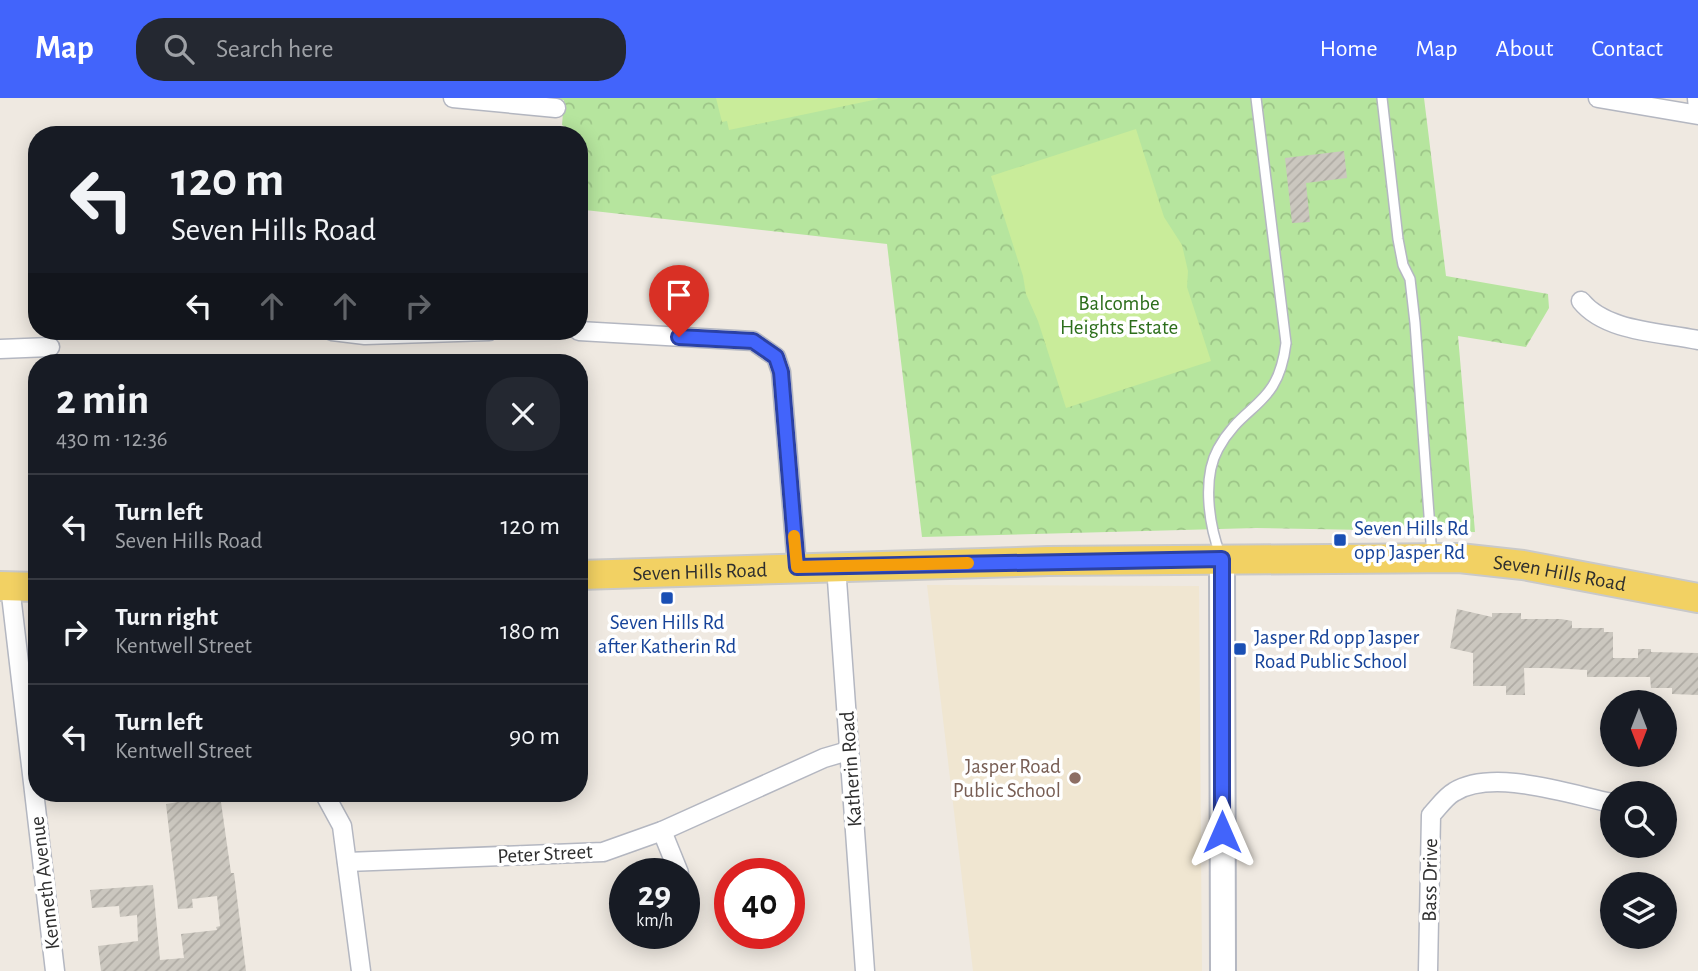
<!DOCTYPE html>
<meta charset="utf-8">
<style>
:root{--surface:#171b24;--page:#242831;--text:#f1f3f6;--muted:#9ea1a6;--line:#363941;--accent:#4264fb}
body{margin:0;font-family:"Alegreya Sans",sans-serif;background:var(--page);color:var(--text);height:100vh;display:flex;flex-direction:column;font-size:26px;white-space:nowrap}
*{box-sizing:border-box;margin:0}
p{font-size:23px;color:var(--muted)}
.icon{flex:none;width:38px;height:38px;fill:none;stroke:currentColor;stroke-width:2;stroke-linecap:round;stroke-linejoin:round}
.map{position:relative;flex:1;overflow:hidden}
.panel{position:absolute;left:28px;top:256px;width:560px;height:448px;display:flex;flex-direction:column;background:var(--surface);border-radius:28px;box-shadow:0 4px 18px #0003}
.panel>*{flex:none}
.guide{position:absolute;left:28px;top:28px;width:560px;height:214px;border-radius:28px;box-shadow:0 4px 18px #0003;background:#171b24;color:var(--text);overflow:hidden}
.needle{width:46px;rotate:180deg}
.tools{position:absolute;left:1600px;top:592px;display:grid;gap:14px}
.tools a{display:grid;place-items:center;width:77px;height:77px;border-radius:50%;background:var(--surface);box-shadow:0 4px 18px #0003;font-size:35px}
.speed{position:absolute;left:609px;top:760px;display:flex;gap:14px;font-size:35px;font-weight:700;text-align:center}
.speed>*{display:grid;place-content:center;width:91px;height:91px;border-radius:50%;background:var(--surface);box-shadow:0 4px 18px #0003;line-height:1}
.speed small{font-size:18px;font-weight:400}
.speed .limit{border:10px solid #d22;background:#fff;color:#111}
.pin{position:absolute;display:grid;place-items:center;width:60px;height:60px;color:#fff;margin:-72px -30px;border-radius:50% 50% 50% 0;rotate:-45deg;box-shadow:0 0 7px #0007}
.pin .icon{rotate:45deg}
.me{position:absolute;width:77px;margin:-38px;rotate:0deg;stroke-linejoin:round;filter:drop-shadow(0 0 5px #0008)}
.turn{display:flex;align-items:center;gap:24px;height:147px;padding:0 28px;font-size:32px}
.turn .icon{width:91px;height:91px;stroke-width:2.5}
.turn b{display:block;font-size:49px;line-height:60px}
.lanes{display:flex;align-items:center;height:66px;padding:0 28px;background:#0003;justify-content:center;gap:35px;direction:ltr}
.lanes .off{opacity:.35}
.round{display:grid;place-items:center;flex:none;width:74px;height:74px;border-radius:28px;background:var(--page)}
.headline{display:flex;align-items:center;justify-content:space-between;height:119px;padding:0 28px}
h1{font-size:42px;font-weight:700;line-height:52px}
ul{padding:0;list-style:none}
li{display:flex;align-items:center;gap:21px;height:105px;padding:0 28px;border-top:2px solid var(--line)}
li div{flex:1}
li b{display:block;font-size:26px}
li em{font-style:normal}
header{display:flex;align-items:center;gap:42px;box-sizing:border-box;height:98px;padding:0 35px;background:var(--accent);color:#fff}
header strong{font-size:33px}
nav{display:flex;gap:38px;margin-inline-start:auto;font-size:24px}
.search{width:490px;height:63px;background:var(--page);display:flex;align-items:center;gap:18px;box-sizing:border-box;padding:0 24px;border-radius:28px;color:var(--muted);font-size:26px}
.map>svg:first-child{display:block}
.education{fill:#f0e6d1}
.forest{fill:url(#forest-crowns)}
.pitch{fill:#c9ec9a}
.building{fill:url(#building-hatch)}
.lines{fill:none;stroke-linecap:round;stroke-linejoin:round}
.lane-casing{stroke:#b4b7c1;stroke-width:12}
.street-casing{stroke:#b4b7c1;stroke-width:21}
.secondary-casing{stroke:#b4b7c1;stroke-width:28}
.primary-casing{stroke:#c9c9c9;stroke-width:32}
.lane{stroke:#fff;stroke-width:9}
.street{stroke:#fff;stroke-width:18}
.secondary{stroke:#fff;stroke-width:24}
.primary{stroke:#f2d163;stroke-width:28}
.route-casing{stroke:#2b41a3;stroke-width:18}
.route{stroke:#4264fb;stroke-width:12}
.slow{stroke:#f59e0b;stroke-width:12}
.transit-dot{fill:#1a4fb4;stroke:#fff;stroke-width:2.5}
.education-dot{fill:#8d6e63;stroke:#fff;stroke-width:2.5}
.labels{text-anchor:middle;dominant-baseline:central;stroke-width:7;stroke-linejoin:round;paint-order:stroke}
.park-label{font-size:21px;fill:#2c6e1b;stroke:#fff}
.transit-label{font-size:21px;fill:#164399;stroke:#fff;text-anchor:start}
.street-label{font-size:21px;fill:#2e2e2e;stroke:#fff}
.education-label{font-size:21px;fill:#785e54;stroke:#fff;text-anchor:end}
</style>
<header>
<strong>Map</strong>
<div class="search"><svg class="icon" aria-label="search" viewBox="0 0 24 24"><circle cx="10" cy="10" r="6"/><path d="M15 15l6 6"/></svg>Search here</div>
<nav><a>Home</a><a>Map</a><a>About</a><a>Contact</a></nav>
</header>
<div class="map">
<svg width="1698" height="873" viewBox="0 0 1698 873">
<defs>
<pattern id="forest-crowns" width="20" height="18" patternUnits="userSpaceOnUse" patternTransform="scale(1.75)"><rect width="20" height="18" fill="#b6e59e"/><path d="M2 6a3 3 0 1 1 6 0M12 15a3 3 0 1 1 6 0" fill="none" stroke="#9dc588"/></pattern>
<pattern id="building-hatch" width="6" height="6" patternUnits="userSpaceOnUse" patternTransform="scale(1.75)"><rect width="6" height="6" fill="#cbc7bf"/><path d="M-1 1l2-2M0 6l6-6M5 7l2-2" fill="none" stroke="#afaba4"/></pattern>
</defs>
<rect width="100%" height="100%" fill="#efe9e1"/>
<polygon class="education" points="927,487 1199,488 1202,873 973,873"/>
<polygon class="forest" points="545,0 1424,0 1446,178 1548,196 1549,210 1526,249 1458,238 1475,434 1256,430 922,439 887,146 585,112 582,43 579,37 562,27 564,2"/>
<g class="pitch">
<polygon points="716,0 877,0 878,1 729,32 727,23 722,24"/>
<polygon points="1136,31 1164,119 1182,147 1188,173 1187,189 1211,263 1066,310 1038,223 1026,196 1023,178 991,78"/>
</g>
<g class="building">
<polygon points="1344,53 1347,80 1306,85 1310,124 1292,125 1285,60"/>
<polygon points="1457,511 1492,519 1492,515 1521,515 1521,521 1561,521 1572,523 1572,530 1604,530 1604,534 1613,534 1613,560 1638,560 1638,551 1651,551 1651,554 1698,555 1698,597 1672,596 1672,590 1651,590 1650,579 1587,579 1587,572 1549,570 1524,570 1525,597 1506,597 1506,588 1473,588 1473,555 1450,550"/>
<polygon points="220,697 231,775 234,775 246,873 101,873 98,848 138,843 137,817 120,819 119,808 92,810 90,792 153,787 160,862 184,860 181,836 217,832 216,829 220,828 217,798 192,801 193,810 178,811 166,706"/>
</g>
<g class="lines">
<defs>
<g id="lane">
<polyline points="1382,0 1398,141 1403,167 1410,181 1415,225 1432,458"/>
<path d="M1220,456C1209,427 1202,380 1218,351C1244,303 1278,311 1286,245L1256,0"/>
</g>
<g id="street">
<polyline points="453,0 556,10"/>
<polyline points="1598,0 1698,17"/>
<polyline points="1697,0 1698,11"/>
<path d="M1581,203C1606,234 1660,234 1698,242"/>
<polyline points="332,233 365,237 489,233"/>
<polyline points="579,233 753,243 776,259 781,274 797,469"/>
<polyline points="0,251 50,249"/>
<polyline points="836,468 865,873"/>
<polyline points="10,488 55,873"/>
<polyline points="324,695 342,728 361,873"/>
<polyline points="662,733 679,775"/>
<polyline points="347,764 603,754 662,733 824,660 848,653"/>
<path d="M1428,873L1431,717C1438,710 1445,699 1454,694C1493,670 1568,696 1612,705"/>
</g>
<polyline id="secondary" points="1222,461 1223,873"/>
<g id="primary">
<path id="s1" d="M579,477L1048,463L1459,460L1523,467L1698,500"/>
<polyline points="0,488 37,489"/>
</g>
</defs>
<use href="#lane" class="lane-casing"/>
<use href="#street" class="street-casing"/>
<use href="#secondary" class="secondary-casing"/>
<use href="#primary" class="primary-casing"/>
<use href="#lane" class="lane"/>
<use href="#street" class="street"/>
<use href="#secondary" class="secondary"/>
<use href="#primary" class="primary"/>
</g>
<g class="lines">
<defs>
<polyline id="route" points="679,239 753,243 776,259 781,274 797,469 1222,461 1222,734"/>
</defs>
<use href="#route" class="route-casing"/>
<use href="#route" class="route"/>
<polyline class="slow" points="794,438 797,469 968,465"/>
</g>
<g class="transit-dot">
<rect x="1333" y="435" width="14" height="14" rx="3.5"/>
<rect x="660" y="493" width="14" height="14" rx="3.5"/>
<rect x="1233" y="544" width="14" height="14" rx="3.5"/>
</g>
<circle class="education-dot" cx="1075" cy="680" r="7"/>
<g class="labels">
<g class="park-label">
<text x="1119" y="205">Balcombe<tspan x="1119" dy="24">Heights Estate</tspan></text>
</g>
<g class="transit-label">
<text x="1354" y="430">Seven Hills Rd<tspan x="1354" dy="24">opp Jasper Rd</tspan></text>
<text x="667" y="524" text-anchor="middle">Seven Hills Rd<tspan x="667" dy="24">after Katherin Rd</tspan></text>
<text x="1254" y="539">Jasper Rd opp Jasper<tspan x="1254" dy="24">Road Public School</tspan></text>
</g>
<g class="street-label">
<text stroke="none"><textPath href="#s1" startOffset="121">Seven Hills Road</textPath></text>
<text stroke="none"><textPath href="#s1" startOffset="982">Seven Hills Road</textPath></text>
<text transform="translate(851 671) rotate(-94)">Katherin Road</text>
<text transform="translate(545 756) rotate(-3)">Peter Street</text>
<text transform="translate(1430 782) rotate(-89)">Bass Drive</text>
<text transform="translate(45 785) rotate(-97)">Kenneth Avenue</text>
</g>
<g class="education-label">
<text x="1061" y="668">Jasper Road<tspan x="1061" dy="24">Public School</tspan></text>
</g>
</g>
</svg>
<div class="tools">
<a><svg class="needle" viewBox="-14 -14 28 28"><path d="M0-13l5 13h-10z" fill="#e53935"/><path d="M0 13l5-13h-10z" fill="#9ea1a6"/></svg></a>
<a><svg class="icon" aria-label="search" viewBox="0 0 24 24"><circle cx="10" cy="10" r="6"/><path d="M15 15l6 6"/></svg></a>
<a><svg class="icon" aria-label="layers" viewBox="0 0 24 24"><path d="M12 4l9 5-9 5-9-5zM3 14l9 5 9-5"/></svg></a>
</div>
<div class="speed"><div>29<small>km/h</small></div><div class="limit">40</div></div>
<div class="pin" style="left:679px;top:239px;background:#d93025"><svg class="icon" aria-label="arrive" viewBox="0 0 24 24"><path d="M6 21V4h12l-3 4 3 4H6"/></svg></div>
<svg class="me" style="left:1222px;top:734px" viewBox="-20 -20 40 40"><path d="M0-17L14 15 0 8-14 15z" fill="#4264fb" stroke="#fff" stroke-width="4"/></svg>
<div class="guide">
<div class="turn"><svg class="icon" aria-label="left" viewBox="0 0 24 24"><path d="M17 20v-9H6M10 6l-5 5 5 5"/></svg><div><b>120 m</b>Seven Hills Road</div></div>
<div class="lanes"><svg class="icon" aria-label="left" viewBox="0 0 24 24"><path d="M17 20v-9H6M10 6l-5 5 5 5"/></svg><svg class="icon off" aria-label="ahead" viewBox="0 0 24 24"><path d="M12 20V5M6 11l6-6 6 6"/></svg><svg class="icon off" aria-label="ahead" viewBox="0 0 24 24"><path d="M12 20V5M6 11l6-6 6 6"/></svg><svg class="icon off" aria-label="right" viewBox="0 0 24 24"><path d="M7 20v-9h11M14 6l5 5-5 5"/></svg></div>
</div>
<section class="panel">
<div class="headline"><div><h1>2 min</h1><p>430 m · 12:36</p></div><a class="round"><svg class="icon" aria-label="close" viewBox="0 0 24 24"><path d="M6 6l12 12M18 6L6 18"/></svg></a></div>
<ul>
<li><svg class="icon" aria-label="left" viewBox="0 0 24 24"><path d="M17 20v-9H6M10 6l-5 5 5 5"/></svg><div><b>Turn left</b><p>Seven Hills Road</p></div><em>120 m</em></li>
<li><svg class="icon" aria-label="right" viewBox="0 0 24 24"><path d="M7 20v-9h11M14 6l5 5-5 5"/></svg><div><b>Turn right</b><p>Kentwell Street</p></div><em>180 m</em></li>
<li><svg class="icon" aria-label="left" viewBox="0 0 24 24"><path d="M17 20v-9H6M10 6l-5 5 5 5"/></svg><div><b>Turn left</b><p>Kentwell Street</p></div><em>90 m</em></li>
</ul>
</section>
</div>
